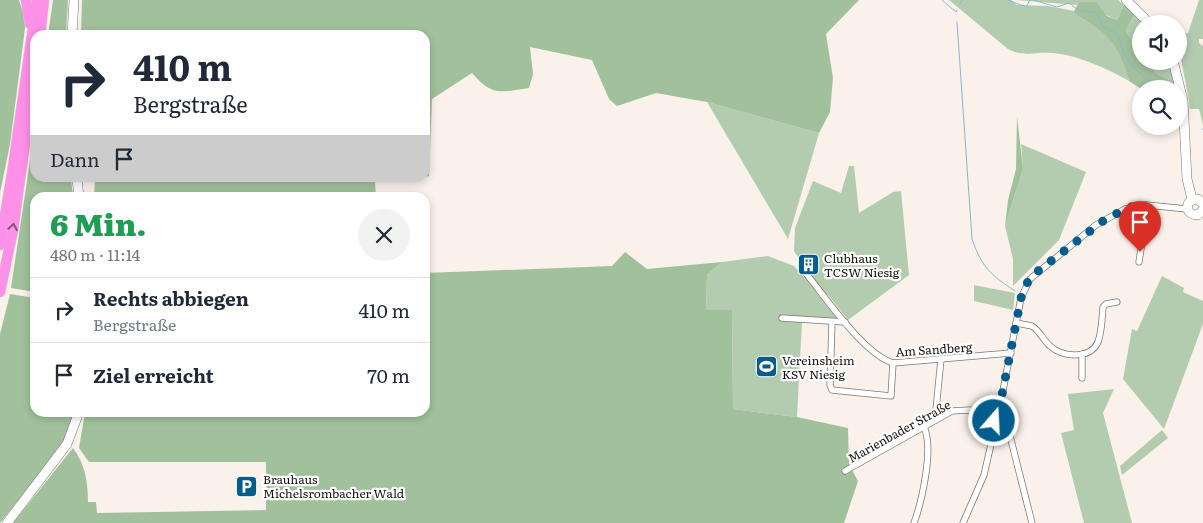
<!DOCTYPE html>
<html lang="de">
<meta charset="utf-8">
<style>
:root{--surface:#fff;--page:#f2f2f3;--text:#1f2937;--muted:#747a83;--line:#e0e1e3}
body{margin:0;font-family:Literata,serif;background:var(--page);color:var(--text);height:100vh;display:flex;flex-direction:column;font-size:19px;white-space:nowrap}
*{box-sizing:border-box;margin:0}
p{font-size:16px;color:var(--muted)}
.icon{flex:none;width:28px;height:28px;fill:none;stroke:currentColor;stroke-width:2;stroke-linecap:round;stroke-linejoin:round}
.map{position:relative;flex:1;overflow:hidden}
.sheet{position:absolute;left:30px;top:192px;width:400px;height:225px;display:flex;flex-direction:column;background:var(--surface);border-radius:15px;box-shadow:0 2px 8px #0003}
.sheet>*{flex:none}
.banner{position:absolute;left:30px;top:30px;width:400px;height:152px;border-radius:15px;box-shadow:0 2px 8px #0003;background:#fff;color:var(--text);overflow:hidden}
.buttons{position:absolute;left:1132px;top:15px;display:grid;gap:10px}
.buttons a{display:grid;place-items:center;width:55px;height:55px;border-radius:50%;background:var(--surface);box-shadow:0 2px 8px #0003;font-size:25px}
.pin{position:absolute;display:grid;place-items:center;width:42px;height:42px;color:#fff;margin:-51px -21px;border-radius:50% 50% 50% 0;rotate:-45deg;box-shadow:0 0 5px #0007}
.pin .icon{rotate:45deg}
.me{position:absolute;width:55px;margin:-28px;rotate:19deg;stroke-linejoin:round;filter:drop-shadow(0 0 4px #0008)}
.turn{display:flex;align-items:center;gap:18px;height:105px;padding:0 20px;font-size:22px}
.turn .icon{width:65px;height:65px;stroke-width:2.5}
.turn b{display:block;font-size:35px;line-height:42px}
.then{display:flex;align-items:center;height:48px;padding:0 20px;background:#0003;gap:10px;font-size:19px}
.round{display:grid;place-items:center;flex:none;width:52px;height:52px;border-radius:26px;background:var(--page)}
.head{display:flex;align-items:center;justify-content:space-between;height:85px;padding:0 20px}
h1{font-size:30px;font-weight:800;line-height:38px;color:#1e9e55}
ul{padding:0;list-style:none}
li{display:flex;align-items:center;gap:15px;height:65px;padding:0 20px;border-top:1px solid var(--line)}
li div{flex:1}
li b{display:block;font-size:19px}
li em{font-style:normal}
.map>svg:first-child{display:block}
.green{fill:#b3ccb0}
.forest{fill:#a1c19c}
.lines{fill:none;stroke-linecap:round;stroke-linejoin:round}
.stream{stroke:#85bace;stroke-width:1}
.street-casing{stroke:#7e7670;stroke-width:7}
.secondary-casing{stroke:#7e7670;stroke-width:10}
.highway-casing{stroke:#d0d0cf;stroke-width:11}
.street{stroke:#fff;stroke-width:5.5}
.secondary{stroke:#fff;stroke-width:9}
.highway{stroke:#ff90e7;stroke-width:10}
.oneway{stroke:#8a517c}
.route{stroke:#015d8e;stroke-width:9;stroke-dasharray:0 16.2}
.labels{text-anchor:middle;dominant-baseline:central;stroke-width:4.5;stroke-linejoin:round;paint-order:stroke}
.poi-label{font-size:12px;fill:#151210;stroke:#fff;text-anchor:start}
.street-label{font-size:12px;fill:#151210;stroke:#fff}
</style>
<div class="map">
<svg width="1203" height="523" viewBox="0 0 1203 523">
<rect width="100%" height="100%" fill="#faf1ea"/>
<g class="green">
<path d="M949,0H1011L1017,5L1048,6L1074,11L1073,13C1107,32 1119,43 1129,81C1109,69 1075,54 1051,53C1036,52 1022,57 1008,49Z"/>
<polygon points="1016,0 1118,0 1124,5 1117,20 1079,2 1077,5"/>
<path d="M1199,0H1203V39H1199V43L1203,46V125L1199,109H1190C1187,82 1179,61 1179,34L1188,33Z"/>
<polygon points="1135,13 1144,24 1141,24 1141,56 1126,31"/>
<polygon points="1146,61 1168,61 1176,83 1157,74"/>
<polygon points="707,102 819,133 788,239"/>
<polygon points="1021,144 1086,172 1059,240 1013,286 1013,259 1005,226 1023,169"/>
<polygon points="849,166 854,166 859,213 893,192 901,191 909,275 848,320 828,295 821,292 794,251 795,228 813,181 841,193"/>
<polygon points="768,256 794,266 839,315 841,324 802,322 797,417 733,409 732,311 706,310 707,275 722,262"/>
<polygon points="1162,276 1184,288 1183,292 1203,301 1203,324 1164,429 1123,379 1132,329 1137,331"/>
<polygon points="974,285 1015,293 1013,310 974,301"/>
<polygon points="1114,389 1103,413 1132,523 1084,523 1061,433 1074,430 1068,394"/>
<polygon points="1162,430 1168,438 1122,475 1120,466"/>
</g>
<g class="forest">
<polygon points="0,0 19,0 26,21 10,144 0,193"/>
<polygon points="53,0 68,0 66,35 48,35"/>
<path d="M82,0H859L826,34L833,78L830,112L819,133L707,102L656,93L617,106L609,99L592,60L530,47L533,74L529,88C500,92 493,97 472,73L432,99L429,176L425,177V35H81Z"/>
<path d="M1079,2H1096L1107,16L1117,20L1124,5L1135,13L1126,31L1141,56V61H1146L1157,74L1176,83L1177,89H1141L1129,81C1119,43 1106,32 1073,13Z"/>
<polygon points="1017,116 1023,169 1005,226 1008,200 1016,169"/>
<polygon points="35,127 35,178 71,178 73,197 35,198 35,292 11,288"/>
<polygon points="95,178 417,178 375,181 376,198 94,197"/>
<path d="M625,252L647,269L722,262L707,275L706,310H732L733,409L797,417L848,428L849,464L858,481L844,523H13L73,448C85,464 88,482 88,502H96L97,513L266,510V462H89L79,448L85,413L425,412V273L612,266Z"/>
<polygon points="10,294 35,298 35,412 75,413 68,433 61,447 0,523 0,334"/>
</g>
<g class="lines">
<g class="stream">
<polyline points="942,0 956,12 957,10"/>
<path d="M1008,0L1026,7L1030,0H1033L1057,7L1069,3C1072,5 1076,9 1079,10C1094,15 1097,5 1102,26L1118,34L1124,54L1132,66L1158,89"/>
<polyline points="960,4 962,0"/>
<path d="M957,22L972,239C982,268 991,275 1015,291"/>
<polyline points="1202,129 1203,129"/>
</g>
<defs>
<g id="street">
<polyline points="1139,262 1146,216 1145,205"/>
<path d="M804,271C824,295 863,354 893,363L1011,353"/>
<polyline points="782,318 845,322"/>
<polyline points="832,322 830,385 832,390 891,396 893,363"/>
<path d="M1016,323L1032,326C1040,331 1043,340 1050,346C1062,357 1090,360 1098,342C1102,331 1102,318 1103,307L1106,304L1117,302"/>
<polyline points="1082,354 1082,378"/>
<circle cx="998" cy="416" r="6"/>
<polyline points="999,411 1021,298 1030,279 1096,225 1125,209 1147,205 1187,209"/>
<polyline points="935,420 941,359"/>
<polyline points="1002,420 1008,428 1032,523"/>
<polyline points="845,471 952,411 970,410 992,415"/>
<path d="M914,523C922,501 934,448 924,427"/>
<polyline points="963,523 984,475 996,422"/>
</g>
<g id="secondary">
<polyline points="1126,0 1150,24"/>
<polyline points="72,35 74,0"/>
<polyline points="1173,61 1183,100 1187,179 1192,199"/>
<polyline points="77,178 79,198"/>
<path d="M1203,204L1198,199C1184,199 1184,215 1198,215L1203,210"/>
<polyline points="7,523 67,444 79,412"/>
</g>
<g id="highway">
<polyline points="26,0 30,24"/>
<polyline points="40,35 44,0"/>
<polyline points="0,245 12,174 37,0"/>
<polyline points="0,292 13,230 35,69"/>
</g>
</defs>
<use href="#street" class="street-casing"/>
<use href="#secondary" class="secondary-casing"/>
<use href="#highway" class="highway-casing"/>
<use href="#street" class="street"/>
<use href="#secondary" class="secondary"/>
<use href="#highway" class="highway"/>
</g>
<defs><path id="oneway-chevron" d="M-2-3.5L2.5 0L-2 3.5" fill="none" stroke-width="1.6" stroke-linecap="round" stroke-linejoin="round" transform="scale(1.25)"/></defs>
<use class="oneway" href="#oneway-chevron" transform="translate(13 227) rotate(-81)"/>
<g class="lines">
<polyline class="route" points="994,421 992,415 999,410 1021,298 1027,283 1038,271 1107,218 1131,207 1145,205 1146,216 1140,252"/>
</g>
<defs>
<symbol id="building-square" viewBox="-11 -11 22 22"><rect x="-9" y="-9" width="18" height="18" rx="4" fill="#015d8e" stroke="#fff"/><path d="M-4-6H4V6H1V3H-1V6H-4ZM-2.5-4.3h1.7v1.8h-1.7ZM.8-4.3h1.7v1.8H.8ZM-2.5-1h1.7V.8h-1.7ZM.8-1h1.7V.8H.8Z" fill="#fff"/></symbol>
<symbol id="stadium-square" viewBox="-11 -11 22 22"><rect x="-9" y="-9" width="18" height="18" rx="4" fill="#015d8e" stroke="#fff"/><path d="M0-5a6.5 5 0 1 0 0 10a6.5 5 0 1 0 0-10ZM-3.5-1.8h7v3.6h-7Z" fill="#fff"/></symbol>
<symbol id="parking-square" viewBox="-11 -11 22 22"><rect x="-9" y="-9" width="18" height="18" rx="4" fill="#015d8e" stroke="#fff"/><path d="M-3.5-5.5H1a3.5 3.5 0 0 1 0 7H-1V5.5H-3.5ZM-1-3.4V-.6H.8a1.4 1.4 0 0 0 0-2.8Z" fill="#fff"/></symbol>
</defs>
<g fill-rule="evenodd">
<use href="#building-square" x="796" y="252" width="25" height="25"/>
<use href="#stadium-square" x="754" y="354" width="25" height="25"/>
<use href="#parking-square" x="234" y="474" width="25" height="25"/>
</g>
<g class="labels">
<g class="poi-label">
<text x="824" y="258">Clubhaus<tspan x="824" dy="14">TCSW Niesig</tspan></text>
<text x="782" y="360">Vereinsheim<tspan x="782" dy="14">KSV Niesig</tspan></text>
<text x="263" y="479">Brauhaus<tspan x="263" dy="14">Michelsrombacher Wald</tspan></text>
</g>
<g class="street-label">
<text transform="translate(934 349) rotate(-4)">Am Sandberg</text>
<text transform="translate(899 431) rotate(-29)">Marienbader Straße</text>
</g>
</g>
</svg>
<div class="buttons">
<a><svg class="icon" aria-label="sound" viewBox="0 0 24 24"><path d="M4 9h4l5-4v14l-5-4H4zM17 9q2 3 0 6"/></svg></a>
<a><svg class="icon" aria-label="search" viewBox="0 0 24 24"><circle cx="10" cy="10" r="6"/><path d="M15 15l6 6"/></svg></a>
</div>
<div class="pin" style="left:1140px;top:252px;background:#d93025"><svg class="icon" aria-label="arrive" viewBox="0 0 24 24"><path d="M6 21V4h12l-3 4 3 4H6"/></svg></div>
<svg class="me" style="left:994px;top:421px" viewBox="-20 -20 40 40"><circle r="17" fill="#015d8e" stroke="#fff" stroke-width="3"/><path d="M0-11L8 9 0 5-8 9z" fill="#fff"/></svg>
<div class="banner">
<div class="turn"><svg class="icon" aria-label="right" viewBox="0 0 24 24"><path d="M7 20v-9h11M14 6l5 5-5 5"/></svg><div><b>410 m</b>Bergstraße</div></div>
<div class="then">Dann<svg class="icon" aria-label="arrive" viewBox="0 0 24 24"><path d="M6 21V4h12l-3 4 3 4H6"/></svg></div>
</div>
<section class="sheet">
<div class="head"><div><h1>6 Min.</h1><p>480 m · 11:14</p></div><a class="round"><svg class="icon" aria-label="close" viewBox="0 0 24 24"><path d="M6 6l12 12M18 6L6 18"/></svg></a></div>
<ul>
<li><svg class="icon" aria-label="right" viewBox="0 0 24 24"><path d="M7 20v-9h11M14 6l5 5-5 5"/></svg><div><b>Rechts abbiegen</b><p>Bergstraße</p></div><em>410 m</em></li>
<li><svg class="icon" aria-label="arrive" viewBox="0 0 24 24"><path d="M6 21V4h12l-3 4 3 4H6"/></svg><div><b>Ziel erreicht</b></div><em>70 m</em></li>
</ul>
</section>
</div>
